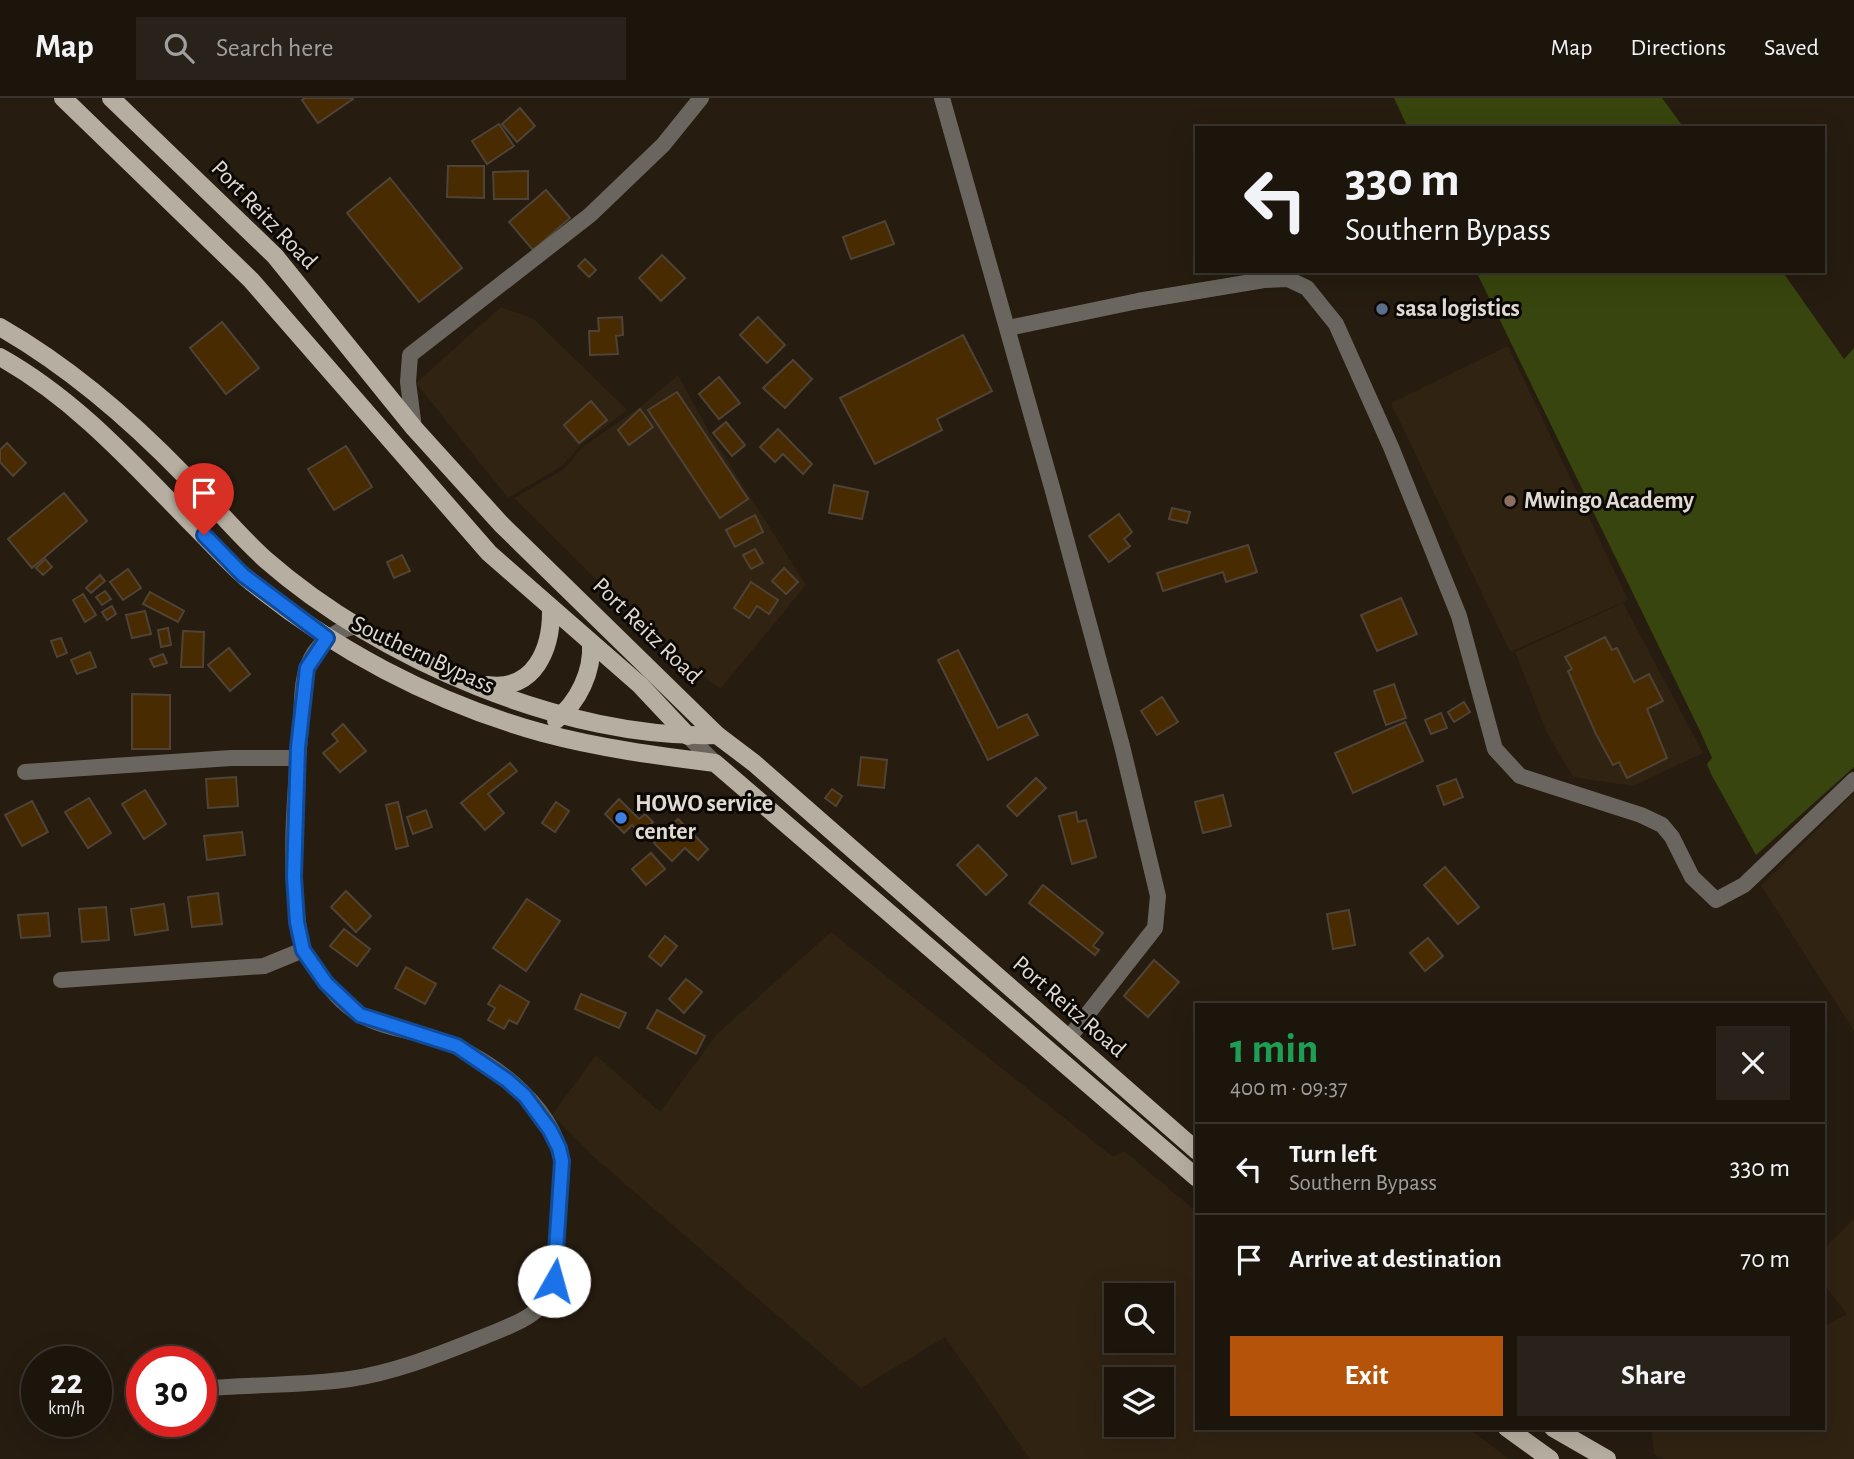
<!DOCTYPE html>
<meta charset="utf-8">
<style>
:root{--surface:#1c150c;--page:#29221a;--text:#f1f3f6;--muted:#a09f9d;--line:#3a342d;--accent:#b45309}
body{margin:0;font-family:"Alegreya Sans",sans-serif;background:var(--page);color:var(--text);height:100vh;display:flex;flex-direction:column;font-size:26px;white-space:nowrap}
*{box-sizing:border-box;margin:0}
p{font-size:23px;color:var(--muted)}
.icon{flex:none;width:38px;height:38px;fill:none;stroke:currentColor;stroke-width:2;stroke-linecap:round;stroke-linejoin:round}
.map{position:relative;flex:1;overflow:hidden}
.sheet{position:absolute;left:1195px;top:905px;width:630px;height:427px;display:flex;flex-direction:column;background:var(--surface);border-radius:0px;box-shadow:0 7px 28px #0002,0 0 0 2px var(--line)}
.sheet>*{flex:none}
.hud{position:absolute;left:1195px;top:28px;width:630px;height:147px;border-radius:0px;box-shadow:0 7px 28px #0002,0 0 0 2px var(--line);background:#1c150c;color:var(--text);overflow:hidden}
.controls{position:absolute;left:1104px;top:1185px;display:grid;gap:14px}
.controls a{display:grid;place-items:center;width:70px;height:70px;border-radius:0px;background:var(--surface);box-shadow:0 7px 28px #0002,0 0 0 2px var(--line);font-size:35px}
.speed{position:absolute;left:21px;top:1248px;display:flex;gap:14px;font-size:35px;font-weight:700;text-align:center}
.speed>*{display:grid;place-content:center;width:91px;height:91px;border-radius:50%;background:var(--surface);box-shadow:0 7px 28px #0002,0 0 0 2px var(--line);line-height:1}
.speed small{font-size:18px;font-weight:400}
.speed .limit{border:10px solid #d22;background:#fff;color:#111}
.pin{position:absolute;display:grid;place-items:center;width:60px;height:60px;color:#fff;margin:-72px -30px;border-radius:50% 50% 50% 0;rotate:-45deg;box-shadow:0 0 7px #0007}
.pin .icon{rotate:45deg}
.me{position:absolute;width:77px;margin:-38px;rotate:7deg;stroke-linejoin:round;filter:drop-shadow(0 0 5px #0008)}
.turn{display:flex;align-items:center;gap:24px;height:147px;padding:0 35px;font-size:32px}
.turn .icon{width:91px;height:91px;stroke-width:2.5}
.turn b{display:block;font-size:49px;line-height:60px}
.round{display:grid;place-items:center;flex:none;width:74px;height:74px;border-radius:0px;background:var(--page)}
.head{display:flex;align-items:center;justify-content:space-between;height:119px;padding:0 35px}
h1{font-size:42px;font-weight:600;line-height:52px;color:#1e9e55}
.primary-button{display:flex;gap:14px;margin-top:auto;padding:14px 35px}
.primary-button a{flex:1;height:80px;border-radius:0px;background:var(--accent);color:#fff;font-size:28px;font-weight:600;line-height:80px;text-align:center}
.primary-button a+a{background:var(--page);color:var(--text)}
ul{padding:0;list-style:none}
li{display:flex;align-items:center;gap:21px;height:91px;padding:0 35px;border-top:2px solid var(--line)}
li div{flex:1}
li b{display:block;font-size:26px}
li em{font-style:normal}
header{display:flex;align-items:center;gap:42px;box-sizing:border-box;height:98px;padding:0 35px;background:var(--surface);border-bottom:2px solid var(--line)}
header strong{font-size:33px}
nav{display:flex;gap:38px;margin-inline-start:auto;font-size:24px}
.search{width:490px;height:63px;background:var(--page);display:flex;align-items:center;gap:18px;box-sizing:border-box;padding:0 24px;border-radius:0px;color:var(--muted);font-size:26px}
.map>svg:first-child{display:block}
.built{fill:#312312;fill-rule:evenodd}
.green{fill:#39450e}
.building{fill:#482b00;stroke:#4e4336;stroke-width:2}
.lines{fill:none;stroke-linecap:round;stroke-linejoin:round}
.minor{stroke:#6a665f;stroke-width:16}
.major{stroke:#b6afa1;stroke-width:18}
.route-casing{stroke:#114b97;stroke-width:18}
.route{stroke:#1a73e8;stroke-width:12}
.service-dot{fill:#5c6f8a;stroke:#0c0804;stroke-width:2.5}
.education-dot{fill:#8d6e63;stroke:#0c0804;stroke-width:2.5}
.shop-dot{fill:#3f7fe0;stroke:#0c0804;stroke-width:2.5}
.labels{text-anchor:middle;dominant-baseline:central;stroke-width:6;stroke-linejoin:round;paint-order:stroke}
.street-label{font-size:24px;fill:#e1dad3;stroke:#0c0804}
.poi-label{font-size:24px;font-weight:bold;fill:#e1dad3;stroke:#0c0804;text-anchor:start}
</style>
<header>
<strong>Map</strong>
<div class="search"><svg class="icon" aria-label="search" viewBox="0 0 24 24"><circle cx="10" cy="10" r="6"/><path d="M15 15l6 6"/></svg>Search here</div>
<nav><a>Map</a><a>Directions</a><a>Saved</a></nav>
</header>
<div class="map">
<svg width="1854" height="1361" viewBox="0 0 1854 1361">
<rect width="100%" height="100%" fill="#261c10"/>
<g class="built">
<polygon points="501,209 534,221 627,312 581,347 562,368 508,400 416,285"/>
<polygon points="1508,248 1628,502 1510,554 1391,305"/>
<polygon points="678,277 708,332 806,487 720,591 664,549 514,400 564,371 584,348 643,307"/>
<polygon points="1623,505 1703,655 1633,688 1573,679 1547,635 1515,554"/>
<polygon points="1854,695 1854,933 1761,788"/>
<path d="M831,834L1113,1059L1124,1053L1197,1114V1330H1468L1509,1361H1030L945,1239L861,1290L593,1058L552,1017L596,957L660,1014L716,937ZM1116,1197H1162V1242H1116ZM1116,1281H1162V1326H1116Z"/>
<polygon points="1854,1121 1854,1361 1664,1361 1654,1356 1651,1330 1824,1330 1824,1229 1847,1216 1824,1186 1824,1151"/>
</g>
<g class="green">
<polygon points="1394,0 1662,0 1684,30 1408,30"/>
<polygon points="1476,173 1782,173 1844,261 1854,250 1854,669 1756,757 1711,676 1707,666 1712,660 1701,635"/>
</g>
<g class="building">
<polygon points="305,0 353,0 353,1 318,25 302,2"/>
<polygon points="520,10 535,28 517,44 502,26"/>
<polygon points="499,26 514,48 487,66 472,43"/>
<polygon points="448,68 484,68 484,100 447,99"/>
<polygon points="528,73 528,101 494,101 493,74"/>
<polygon points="390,80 462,170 419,204 347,115"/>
<polygon points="546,92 570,120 533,152 509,124"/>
<polygon points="885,123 894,146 851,161 843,139"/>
<polygon points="662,157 685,180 661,203 639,180"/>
<polygon points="585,161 596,172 589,179 578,168"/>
<polygon points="622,219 623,237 616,238 618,256 590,257 589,233 599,233 598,220"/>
<polygon points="758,219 785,247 767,265 740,237"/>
<polygon points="222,224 259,270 226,296 190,250"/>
<polygon points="963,237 992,293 937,321 942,332 875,366 840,300"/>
<polygon points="793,262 812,281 785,310 763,290"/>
<polygon points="719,279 740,305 719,321 699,296"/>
<polygon points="677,294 748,401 720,420 648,312"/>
<polygon points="591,303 607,322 579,345 564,327"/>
<polygon points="640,311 653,329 629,347 618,332"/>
<polygon points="726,324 745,347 732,358 713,335"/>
<polygon points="778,331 812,366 803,376 783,356 775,364 760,349"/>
<polygon points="7,345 26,365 13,378 0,364 0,352"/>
<polygon points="346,348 372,389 334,412 308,371"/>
<polygon points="834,387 868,394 862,421 829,415"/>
<polygon points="64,395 87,423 32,470 8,441"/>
<polygon points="1172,410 1190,414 1187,425 1169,421"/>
<polygon points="1119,416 1132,434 1124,441 1130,448 1109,464 1089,438"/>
<polygon points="755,417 763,434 735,449 726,432"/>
<polygon points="1248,447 1257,474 1226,484 1223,474 1163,493 1157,475"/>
<polygon points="755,451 763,465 751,471 743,457"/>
<polygon points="402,457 410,473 394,480 387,464"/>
<polygon points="45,461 52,469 43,477 36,470"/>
<polygon points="784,470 798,484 786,496 772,483"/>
<polygon points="128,471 141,490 123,502 110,484"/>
<polygon points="100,477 105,483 91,495 86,490"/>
<polygon points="751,484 778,502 769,516 757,508 749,520 734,510"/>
<polygon points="105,493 111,501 102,507 96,499"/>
<polygon points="150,494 184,513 178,524 143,506"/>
<polygon points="83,496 96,517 85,524 73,502"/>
<polygon points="1401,500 1417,536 1377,553 1361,517"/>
<polygon points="112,508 116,516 107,522 102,514"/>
<polygon points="145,513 151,536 132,540 126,517"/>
<polygon points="168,530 171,547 161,549 158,532"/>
<polygon points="183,533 204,534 203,569 181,569"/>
<polygon points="1605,539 1612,552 1617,550 1634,584 1649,576 1663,603 1647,611 1667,660 1627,680 1619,664 1613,667 1596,636 1568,573 1572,571 1565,559"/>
<polygon points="61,540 67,555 57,559 51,543"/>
<polygon points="229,550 250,576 230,593 208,567"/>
<polygon points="958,552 998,630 1027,616 1038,637 988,662 938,562"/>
<polygon points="90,554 96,569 77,576 71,562"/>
<polygon points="163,556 167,565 154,569 150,561"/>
<polygon points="1394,586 1406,620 1386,627 1374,593"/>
<polygon points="132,596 170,597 170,651 132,651"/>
<polygon points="1162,599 1178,624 1157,637 1141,613"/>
<polygon points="1464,604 1470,614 1454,624 1448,614"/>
<polygon points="1441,615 1447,630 1431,636 1425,622"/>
<polygon points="1405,624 1423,663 1353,695 1335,655"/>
<polygon points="343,626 366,653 340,674 323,655 338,643 332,636"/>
<polygon points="861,659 887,662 884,690 858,687"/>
<polygon points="510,665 517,673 488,696 504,715 485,732 461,705"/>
<polygon points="236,679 238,708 208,710 206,681"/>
<polygon points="1036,680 1046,690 1017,718 1007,708"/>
<polygon points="1456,681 1463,699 1444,707 1437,688"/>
<polygon points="832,691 842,698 836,708 825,700"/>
<polygon points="145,692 166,726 144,741 122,706"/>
<polygon points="1223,697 1231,728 1203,735 1195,704"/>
<polygon points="89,700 111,735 88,750 65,714"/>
<polygon points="619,701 639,721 645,716 653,724 641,736 632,727 624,735 605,716"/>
<polygon points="32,703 48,734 22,748 5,717"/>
<polygon points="398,704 408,748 396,751 386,707"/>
<polygon points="556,704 569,713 555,734 542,725"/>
<polygon points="426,712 432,729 413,736 407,719"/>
<polygon points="1076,714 1078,724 1086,722 1096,759 1072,766 1059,718"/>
<polygon points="678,721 708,751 698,762 685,750 672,763 654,745"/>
<polygon points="242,734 245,757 207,762 204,738"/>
<polygon points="978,747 1007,777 986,797 957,767"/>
<polygon points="651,755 665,771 646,787 632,771"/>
<polygon points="1445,769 1479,809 1458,826 1424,787"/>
<polygon points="1043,787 1103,835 1093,848 1099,852 1095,857 1029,805"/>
<polygon points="346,793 371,818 356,834 331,809"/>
<polygon points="218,795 222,826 192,829 188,799"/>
<polygon points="527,801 560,823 526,873 493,850"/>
<polygon points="164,806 168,832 135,837 131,811"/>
<polygon points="106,809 109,842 82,844 79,811"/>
<polygon points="1349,812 1355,847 1333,851 1327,816"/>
<polygon points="48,815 50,838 21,840 18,817"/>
<polygon points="344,831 370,851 357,868 330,848"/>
<polygon points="665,838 677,848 661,868 649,858"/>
<polygon points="1428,840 1443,858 1425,873 1410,855"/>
<polygon points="1154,862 1179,884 1148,919 1124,898"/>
<polygon points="406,869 436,886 425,906 395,890"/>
<polygon points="686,881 702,894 684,915 669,901"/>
<polygon points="500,887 529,904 517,926 509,922 504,931 488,922 495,910 488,906"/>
<polygon points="581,896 626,915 619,930 575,911"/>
<polygon points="657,912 705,938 696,956 647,930"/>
</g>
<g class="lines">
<g class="minor">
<polyline points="942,0 1053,393 1122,648 1158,798 1155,830 1068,941"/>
<polyline points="1008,230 1138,203 1264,182 1288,181 1307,190 1336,226 1391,349 1459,518 1495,651 1520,678 1641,717 1662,727 1672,739 1692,779 1716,802 1744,787 1854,682"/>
<polyline points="414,330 408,284 410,257 590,117 663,47 701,0"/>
<polyline points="688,638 715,665"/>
<polyline points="25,674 231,660 298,660"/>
<path d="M61,882L264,868L303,852C287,780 294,701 301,628C302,609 301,588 307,570C315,546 334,532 357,528"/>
<path d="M201,1291C251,1286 301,1288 350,1281C397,1274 440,1256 483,1239C514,1226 544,1219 554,1183L562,1063C552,1003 484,956 431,939C407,932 380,929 359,916C336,902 317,875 303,852"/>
</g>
<g class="major">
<polyline points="63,0 251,182 489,455 640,587 688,638"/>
<polyline points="111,0 275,158 414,330 501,426 717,637 754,665 1197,1053"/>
<path d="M0,229C68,268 130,321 185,378C212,405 237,436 266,462C379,561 566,642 717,637"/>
<path d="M0,259C77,302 134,367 195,429C211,445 227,463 244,478C330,550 434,605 543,635C599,650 658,658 715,665L1197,1080"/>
<path d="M487,587C535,594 552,550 551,510"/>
<path d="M556,622C578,604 593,574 591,545"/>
<polyline points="1507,1330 1550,1361"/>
<polyline points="1553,1330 1607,1361"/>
</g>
</g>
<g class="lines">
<defs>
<polyline id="route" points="204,437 243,477 327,540 307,570 298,650 294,779 297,824 303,852 326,885 360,917 457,948 507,982 525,998 550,1032 559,1050 562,1063 554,1183"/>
</defs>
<use href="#route" class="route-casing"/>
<use href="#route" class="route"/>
</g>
<circle class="service-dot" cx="1382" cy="211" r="7"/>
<circle class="education-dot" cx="1510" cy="403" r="7"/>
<circle class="shop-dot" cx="621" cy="720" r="7"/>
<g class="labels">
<g class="street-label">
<text transform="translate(264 117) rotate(46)">Port Reitz Road</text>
<text transform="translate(647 533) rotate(44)">Port Reitz Road</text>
<text transform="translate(423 557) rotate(25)">Southern Bypass</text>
<text transform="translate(1069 909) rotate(41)">Port Reitz Road</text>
</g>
<g class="poi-label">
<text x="1396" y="211">sasa logistics</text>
<text x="1524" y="403">Mwingo Academy</text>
<text x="635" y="706">HOWO service<tspan x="635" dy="28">center</tspan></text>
</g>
</g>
</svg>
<div class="controls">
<a><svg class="icon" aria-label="search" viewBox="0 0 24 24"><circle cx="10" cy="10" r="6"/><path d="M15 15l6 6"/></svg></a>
<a><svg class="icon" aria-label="layers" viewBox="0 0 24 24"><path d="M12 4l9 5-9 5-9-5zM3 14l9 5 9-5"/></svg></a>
</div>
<div class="speed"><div>22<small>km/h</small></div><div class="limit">30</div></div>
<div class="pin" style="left:204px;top:437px;background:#d93025"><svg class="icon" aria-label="arrive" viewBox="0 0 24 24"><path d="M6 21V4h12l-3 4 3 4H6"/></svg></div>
<svg class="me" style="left:554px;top:1183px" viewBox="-20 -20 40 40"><circle r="19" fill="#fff"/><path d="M0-13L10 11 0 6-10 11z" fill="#1a73e8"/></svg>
<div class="hud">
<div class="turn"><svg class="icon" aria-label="left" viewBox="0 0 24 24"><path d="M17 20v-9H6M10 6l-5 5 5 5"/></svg><div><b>330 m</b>Southern Bypass</div></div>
</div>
<section class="sheet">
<div class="head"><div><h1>1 min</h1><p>400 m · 09:37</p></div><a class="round"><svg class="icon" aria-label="close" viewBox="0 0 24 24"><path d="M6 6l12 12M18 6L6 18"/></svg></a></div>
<ul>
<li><svg class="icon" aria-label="left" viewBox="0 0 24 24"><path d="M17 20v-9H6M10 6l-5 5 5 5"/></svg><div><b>Turn left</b><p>Southern Bypass</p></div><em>330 m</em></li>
<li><svg class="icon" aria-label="arrive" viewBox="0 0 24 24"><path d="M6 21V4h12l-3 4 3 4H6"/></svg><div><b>Arrive at destination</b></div><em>70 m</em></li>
</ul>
<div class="primary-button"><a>Exit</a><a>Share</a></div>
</section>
</div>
